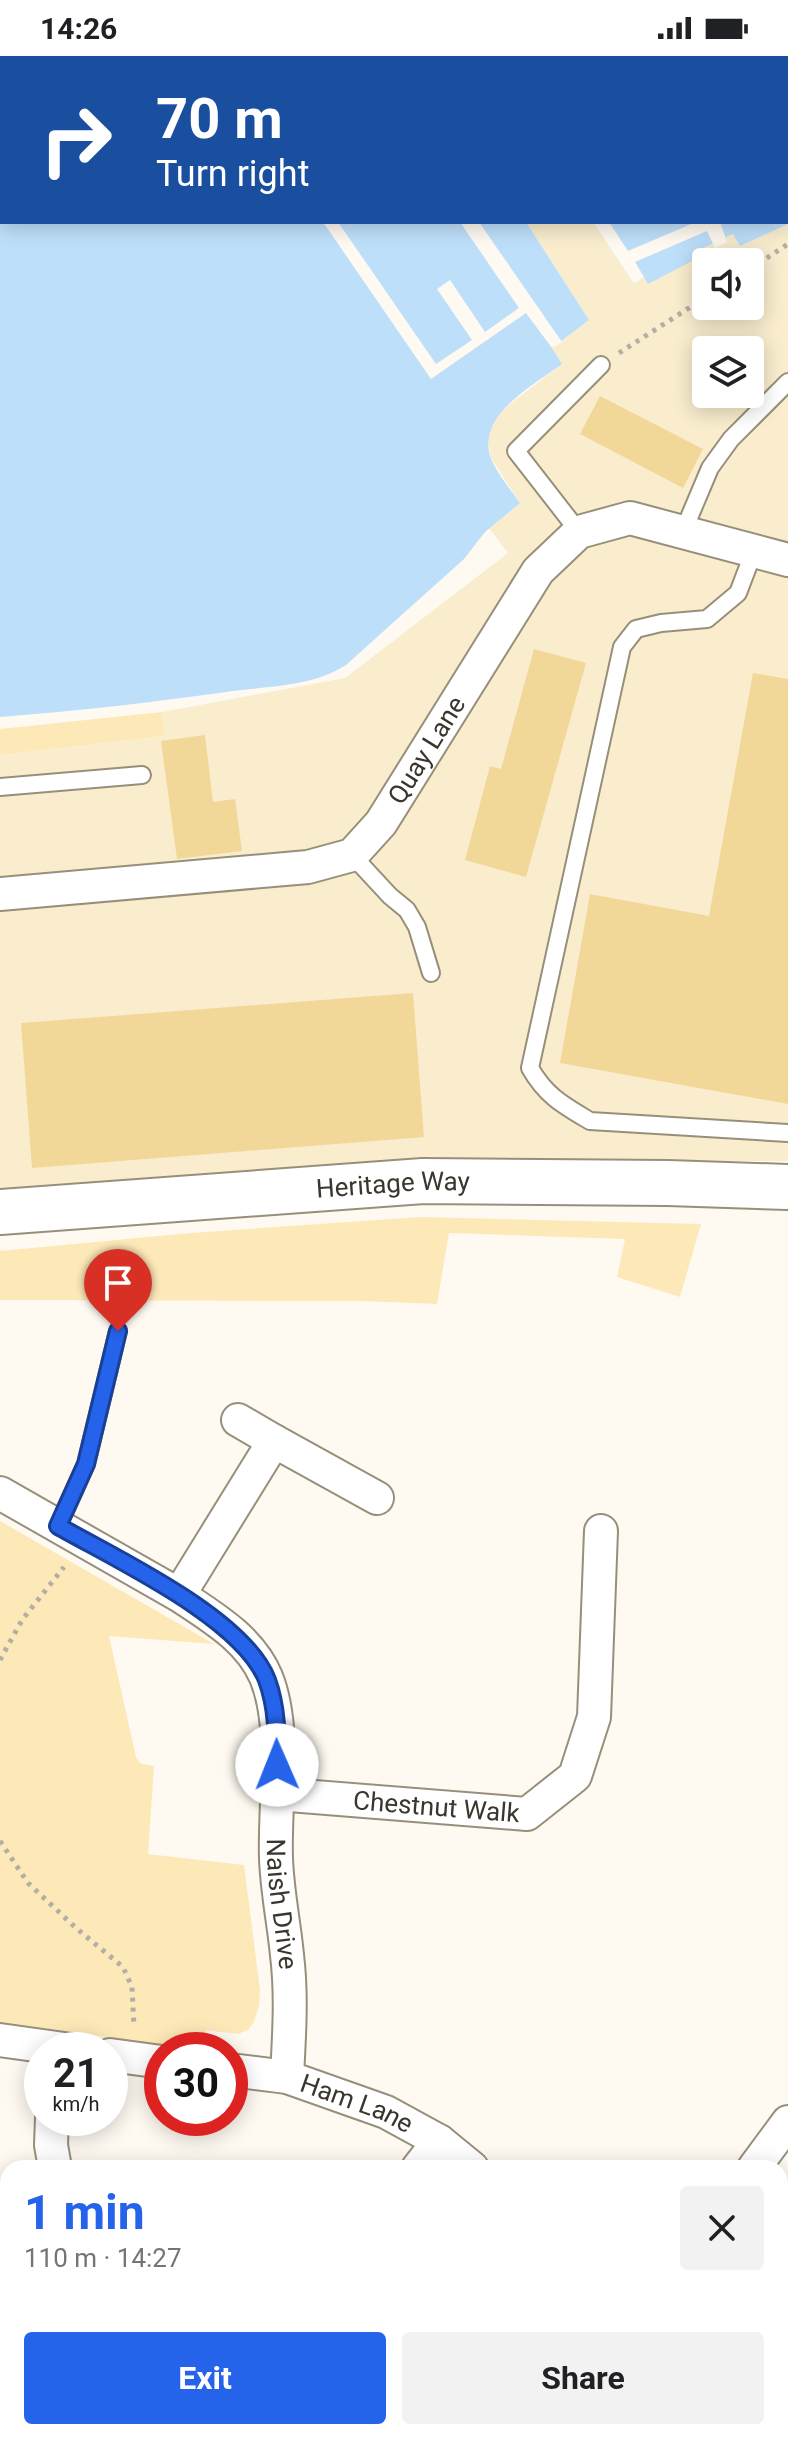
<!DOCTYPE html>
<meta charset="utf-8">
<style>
:root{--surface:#fff;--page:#f2f2f2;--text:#202124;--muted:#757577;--accent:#2563eb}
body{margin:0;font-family:Roboto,sans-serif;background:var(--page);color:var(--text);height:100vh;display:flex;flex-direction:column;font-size:30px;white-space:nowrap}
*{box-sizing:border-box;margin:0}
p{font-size:26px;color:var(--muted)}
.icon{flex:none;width:44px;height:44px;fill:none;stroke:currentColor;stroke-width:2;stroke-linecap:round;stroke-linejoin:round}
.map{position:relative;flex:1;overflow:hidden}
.panel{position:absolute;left:0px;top:2104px;width:788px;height:280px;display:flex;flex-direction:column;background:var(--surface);border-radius:24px 24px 0 0;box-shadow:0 4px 20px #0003}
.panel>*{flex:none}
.banner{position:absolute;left:0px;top:0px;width:788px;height:168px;box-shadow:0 4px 20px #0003;background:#1a4fa0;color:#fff;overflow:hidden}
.tools{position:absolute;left:692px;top:192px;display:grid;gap:16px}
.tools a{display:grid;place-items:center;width:72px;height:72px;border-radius:8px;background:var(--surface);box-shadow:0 4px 20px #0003;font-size:40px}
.speed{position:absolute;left:24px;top:1976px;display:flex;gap:16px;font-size:40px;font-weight:700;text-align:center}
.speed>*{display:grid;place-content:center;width:104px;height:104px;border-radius:50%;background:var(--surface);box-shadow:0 4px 20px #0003;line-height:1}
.speed small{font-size:20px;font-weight:400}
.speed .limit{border:12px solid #d22;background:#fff;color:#111}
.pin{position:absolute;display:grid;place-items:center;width:68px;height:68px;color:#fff;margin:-82px -34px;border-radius:50% 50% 50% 0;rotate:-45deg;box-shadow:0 0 8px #0007}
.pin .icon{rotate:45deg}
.me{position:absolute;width:88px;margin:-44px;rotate:359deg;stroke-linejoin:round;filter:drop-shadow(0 0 6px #0008)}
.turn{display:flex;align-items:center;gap:28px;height:168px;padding:0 24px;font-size:36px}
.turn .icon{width:104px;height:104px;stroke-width:2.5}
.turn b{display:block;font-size:56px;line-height:68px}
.round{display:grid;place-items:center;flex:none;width:84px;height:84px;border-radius:8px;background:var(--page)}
.head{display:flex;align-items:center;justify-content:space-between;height:136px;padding:0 24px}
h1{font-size:48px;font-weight:700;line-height:60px;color:var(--accent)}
.button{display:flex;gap:16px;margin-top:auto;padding:16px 24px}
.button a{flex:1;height:92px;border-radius:8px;background:var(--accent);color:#fff;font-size:32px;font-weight:700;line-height:92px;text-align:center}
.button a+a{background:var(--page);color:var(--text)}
.status{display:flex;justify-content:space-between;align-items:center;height:56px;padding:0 40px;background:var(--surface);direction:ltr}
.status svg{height:22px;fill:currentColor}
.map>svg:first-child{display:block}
.built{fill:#f9edce;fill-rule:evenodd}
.green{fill:#fde9b8}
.water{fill:#bedffa}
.pier{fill:#fefaf1}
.building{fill:#f2d898}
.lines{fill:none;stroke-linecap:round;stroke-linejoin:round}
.lane-casing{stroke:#988f7a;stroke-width:20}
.street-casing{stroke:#988f7a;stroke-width:36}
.secondary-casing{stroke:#988f7a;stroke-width:48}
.path{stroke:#b3afa6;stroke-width:5;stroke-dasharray:4 6;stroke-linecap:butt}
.lane{stroke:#fff;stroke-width:16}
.street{stroke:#fff;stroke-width:32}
.secondary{stroke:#fff;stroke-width:44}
.route-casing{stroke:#184099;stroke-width:20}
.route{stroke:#2563eb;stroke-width:14}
.labels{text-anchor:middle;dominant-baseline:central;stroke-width:8;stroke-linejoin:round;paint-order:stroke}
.street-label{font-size:26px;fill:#3a362d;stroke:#fff}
</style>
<div class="status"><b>14:26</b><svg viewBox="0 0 49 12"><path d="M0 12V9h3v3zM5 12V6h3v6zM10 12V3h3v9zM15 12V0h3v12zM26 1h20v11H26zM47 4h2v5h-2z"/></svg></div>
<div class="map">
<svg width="788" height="2384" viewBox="0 0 788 2384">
<rect width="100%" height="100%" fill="#fefaf1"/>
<path class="built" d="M526,166H593L634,227L644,221L700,201L697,195L734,178L740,190L788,168V1105L494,1104L259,1114L0,1134V699L165,680L162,656L345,622L508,497L489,472L520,447L491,402L488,382L491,373L502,354L562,308L552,292L589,264ZM706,206H750V250H706ZM706,294H750V338H706Z"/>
<g class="green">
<polygon points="162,656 165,680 0,699 0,673"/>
<polygon points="420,1161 701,1168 680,1241 617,1221 625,1183 449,1177 437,1248 363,1245 0,1244 0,1195 191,1177"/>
<polygon points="0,1465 214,1588 109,1580 136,1701 141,1708 154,1710 148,1798 244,1809 260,1934 259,1949 254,1966 248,1974 238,1978 206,1974 199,1994 196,1994 0,1966"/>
</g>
<path class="water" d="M0,0H788V168L740,190L733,178L697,195L700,201L648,228L644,221L634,228L593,166H786V2H2V166H526L589,264L552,292L562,308C533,330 473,360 492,405C499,420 510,433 520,447L485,476L464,503L346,609C314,630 271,630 233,635C156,646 78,655 0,661Z"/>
<g class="pier">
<polygon points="323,166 338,166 436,308 472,284 437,233 450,224 485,276 519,252 460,166 479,166 562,286 552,292 526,257 431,323"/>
<polygon points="593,166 609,166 628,195 696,166 720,166 727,186 715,192 707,175 635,206 644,221 634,228"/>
</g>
<g class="building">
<polygon points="600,340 703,393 683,432 580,378"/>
<polygon points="534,593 586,607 526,821 465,804 490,710 501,713"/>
<polygon points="753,617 788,623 788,1048 560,1007 590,838 709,860"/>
<polygon points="205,679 213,746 235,743 242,795 177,803 161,685"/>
<polygon points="413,937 424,1081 32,1112 21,967"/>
</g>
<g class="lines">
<defs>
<g id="lane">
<polyline points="579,476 516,395 601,309"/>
<polyline points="683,476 710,412 731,383 788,326"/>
<path d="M754,495L738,537L707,563L661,567L636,573L622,591L530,1012C546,1040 563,1049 590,1065L788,1077"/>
<polyline points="0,731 142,719"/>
<polyline points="352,799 390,840 407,854 417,871 431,917"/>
<polyline points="58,1470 86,1408 118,1275"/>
<polyline points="780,2163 788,2168"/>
</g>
<g id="street">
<path id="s1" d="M0,838L308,811L352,799L381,767L538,515L579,476L630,462L788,504"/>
<polyline points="238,1364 274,1385"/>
<path id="s2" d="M0,1437L179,1539C212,1561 250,1583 266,1621C287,1672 274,1747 276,1802C277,1835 284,1867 287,1899C292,1940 289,1980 287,2021"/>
<polyline points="179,1539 274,1385 377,1442"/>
<path id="s3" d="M277,1738L527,1758L575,1720L594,1661L601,1475"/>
<polyline points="0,1984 71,1994"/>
<polyline points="110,1999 162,2006"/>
<path id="s4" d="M230,2014L287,2021L386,2056L439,2085L472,2112"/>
<polyline points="52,2062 51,2089 55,2112"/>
<polyline points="418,2112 439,2085"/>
<polyline points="754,2112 788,2066"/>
<polyline points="0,2317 8,2317"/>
<polyline points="103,2376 104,2384"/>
<polyline points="586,2384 589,2376"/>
</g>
<g id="secondary">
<path id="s5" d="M0,1156L423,1125L668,1127L788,1131"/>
</g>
</defs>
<use href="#lane" class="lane-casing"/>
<use href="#street" class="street-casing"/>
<use href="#secondary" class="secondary-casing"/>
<g class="path">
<polyline points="750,213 788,188"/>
<polyline points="619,297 706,241"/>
<polyline points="0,1604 22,1564 64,1511"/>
<polyline points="0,1785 28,1827 76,1872 123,1911 132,1931 134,1971"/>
</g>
<use href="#lane" class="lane"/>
<use href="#street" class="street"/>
<use href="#secondary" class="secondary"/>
</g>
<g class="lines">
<defs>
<path id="route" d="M118,1275L86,1408L58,1470C116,1503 243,1562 267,1624C277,1651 277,1680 277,1709"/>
</defs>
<use href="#route" class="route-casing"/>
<use href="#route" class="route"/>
</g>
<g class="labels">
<g class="street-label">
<text stroke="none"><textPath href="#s1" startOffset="484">Quay Lane</textPath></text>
<text stroke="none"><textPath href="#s5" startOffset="394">Heritage Way</textPath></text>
<text stroke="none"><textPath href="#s3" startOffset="160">Chestnut Walk</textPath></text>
<text stroke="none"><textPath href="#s2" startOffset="556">Naish Drive</textPath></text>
<text stroke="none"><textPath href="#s4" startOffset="132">Ham Lane</textPath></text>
</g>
</g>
</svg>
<div class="tools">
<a><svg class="icon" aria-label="sound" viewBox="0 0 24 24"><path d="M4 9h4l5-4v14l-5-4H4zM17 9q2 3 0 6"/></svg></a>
<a><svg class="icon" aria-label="layers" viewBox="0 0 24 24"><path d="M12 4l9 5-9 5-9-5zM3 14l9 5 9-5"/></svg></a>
</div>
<div class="speed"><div>21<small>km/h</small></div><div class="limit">30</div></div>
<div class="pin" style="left:118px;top:1275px;background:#d93025"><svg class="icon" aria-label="arrive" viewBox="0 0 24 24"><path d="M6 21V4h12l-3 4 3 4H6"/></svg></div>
<svg class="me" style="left:277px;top:1709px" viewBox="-20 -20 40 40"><circle r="19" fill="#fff"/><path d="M0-13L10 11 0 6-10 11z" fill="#2563eb"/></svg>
<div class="banner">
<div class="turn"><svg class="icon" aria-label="right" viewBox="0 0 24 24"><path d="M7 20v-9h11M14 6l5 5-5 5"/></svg><div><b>70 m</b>Turn right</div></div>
</div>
<section class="panel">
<div class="head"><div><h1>1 min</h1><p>110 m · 14:27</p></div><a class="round"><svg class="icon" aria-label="close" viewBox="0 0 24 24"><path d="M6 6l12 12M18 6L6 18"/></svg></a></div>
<div class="button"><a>Exit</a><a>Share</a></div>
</section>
</div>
